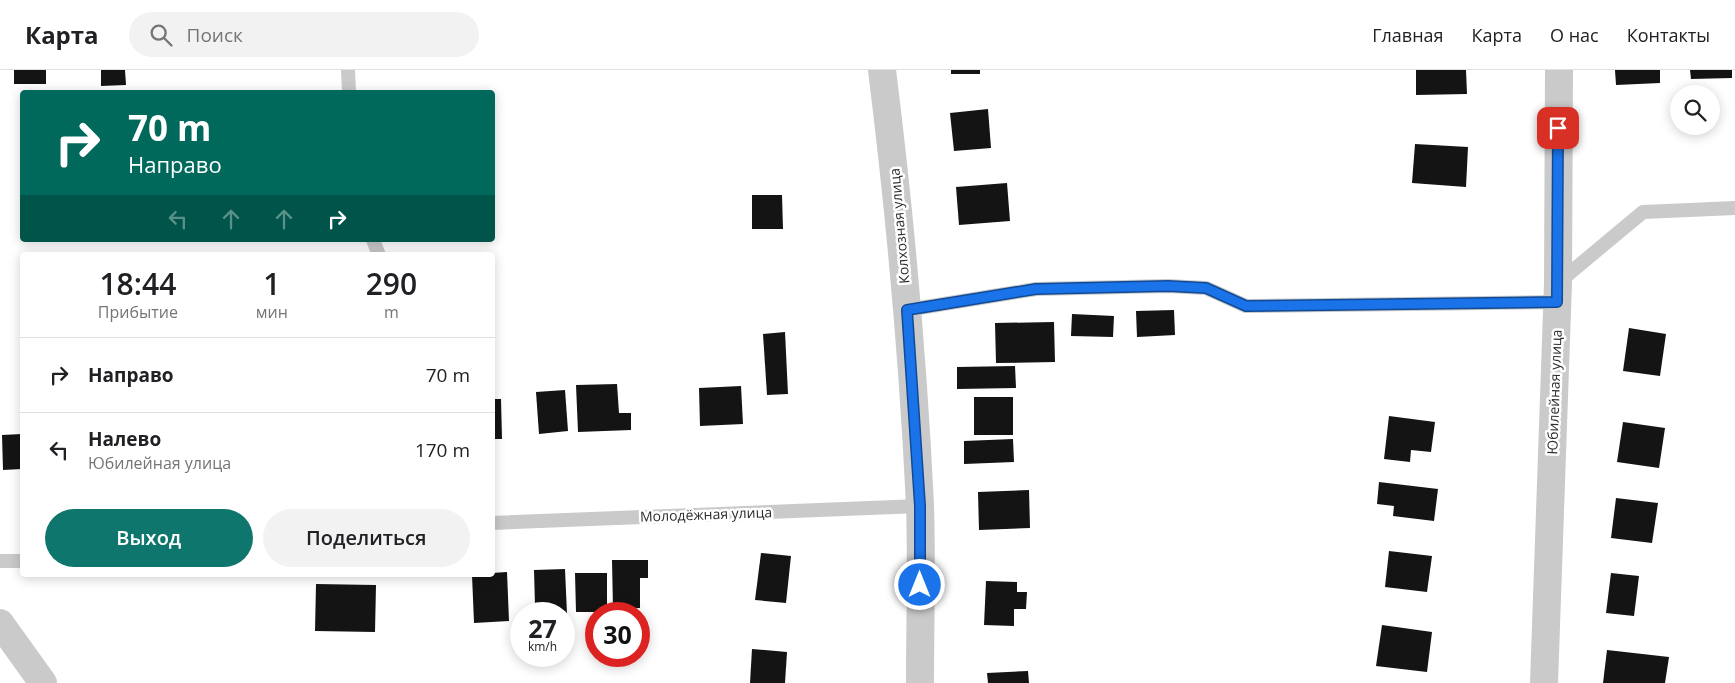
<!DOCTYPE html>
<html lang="ru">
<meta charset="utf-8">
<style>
:root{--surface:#fff;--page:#f2f2f2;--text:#202124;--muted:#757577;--line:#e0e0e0;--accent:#0f766e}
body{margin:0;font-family:"Open Sans",sans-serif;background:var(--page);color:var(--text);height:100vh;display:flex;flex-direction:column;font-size:19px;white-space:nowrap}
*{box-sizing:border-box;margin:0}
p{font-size:16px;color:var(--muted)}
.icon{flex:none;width:28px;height:28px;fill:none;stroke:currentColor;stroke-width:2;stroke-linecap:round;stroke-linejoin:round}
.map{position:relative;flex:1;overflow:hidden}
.sheet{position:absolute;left:20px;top:182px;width:475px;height:325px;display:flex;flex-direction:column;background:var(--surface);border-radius:5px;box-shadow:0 2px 12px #0003}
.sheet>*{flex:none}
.guide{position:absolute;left:20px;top:20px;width:475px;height:152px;border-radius:5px;box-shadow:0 2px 12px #0003;background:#00695c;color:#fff;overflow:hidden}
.controls{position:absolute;left:1670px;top:15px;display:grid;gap:10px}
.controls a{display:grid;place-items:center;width:50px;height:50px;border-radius:50%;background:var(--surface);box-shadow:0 2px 12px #0003;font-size:25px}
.speed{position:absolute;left:510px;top:532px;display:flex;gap:10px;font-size:25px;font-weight:700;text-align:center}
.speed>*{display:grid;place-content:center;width:65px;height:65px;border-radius:50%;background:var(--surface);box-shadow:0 2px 12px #0003;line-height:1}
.speed small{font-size:12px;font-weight:400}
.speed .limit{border:8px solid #d22;background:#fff;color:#111}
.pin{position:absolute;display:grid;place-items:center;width:42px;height:42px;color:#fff;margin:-21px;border-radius:10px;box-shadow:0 2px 8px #0006}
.me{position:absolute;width:55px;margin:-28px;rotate:0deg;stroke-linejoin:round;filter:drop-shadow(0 0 4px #0008)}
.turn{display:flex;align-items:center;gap:18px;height:105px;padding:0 25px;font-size:22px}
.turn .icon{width:65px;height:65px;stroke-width:2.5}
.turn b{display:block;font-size:35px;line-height:42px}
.lanes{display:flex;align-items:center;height:48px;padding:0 25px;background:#0003;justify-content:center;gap:25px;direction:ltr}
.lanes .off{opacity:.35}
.eta{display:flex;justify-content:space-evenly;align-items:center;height:85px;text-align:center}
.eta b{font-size:30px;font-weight:600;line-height:35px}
.button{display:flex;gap:10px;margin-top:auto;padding:10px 25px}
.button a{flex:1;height:58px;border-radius:30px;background:var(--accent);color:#fff;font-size:20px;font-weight:600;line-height:58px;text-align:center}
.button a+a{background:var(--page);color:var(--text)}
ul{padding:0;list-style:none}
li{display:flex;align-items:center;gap:15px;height:75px;padding:0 25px;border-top:1px solid var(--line)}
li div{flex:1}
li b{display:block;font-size:19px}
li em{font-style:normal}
header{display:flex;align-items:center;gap:30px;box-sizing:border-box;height:70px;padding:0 25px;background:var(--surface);border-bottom:1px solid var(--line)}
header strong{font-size:24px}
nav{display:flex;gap:28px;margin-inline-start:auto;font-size:18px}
.search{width:350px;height:45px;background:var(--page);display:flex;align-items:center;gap:12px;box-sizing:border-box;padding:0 18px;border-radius:28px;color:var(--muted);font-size:19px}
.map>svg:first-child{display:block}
.building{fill:#141414}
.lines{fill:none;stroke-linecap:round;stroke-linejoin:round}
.service{stroke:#cacaca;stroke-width:14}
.minor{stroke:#cacaca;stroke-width:28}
.route-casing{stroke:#114b97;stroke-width:12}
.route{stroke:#1a73e8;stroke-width:9}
.labels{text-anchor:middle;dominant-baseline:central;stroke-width:5;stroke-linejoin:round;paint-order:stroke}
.street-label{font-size:14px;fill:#2d2d2d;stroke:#fff}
</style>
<header>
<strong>Карта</strong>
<div class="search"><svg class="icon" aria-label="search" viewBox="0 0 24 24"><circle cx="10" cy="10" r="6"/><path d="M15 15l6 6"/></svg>Поиск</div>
<nav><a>Главная</a><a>Карта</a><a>О нас</a><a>Контакты</a></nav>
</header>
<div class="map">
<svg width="1735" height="613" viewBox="0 0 1735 613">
<rect width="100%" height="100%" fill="#fff"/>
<g class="building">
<rect x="14" y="0" width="32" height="14"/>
<polygon points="101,0 125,0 126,15 101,16"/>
<rect x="951" y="0" width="29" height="4"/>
<polygon points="1416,0 1466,0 1467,24 1416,25"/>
<polygon points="1615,0 1660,0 1660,13 1616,15"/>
<polygon points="1690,0 1732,0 1732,8 1691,9"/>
<polygon points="988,39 991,78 954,81 950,43"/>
<polygon points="1415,74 1468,77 1466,117 1412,113"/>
<polygon points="1007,113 1010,151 959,155 956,117"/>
<polygon points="752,125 782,125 783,159 752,159"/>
<polygon points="1174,240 1175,265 1137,267 1136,241"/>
<polygon points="1072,244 1114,246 1113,267 1071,266"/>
<polygon points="1054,252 1055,292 996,293 995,253"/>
<polygon points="1629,258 1666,264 1660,306 1623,301"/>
<polygon points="785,262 788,324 767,325 763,264"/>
<polygon points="1015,296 1016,318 957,319 957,297"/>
<polygon points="617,314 619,343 631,343 631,360 578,362 576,315"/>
<polygon points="741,316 743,354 700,356 699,318"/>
<polygon points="565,320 568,361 539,364 536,322"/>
<rect x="974" y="327" width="39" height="38"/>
<polygon points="492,329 501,329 502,369 492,369"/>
<polygon points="1389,346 1435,352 1431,382 1411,380 1410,392 1384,389"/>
<polygon points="1623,352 1665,358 1659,398 1617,392"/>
<polygon points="22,364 22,399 3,400 2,365"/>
<polygon points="1013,369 1014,392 964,394 964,371"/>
<polygon points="1379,412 1438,419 1434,451 1393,446 1394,436 1377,434"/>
<polygon points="1029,420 1030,458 979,460 978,422"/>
<polygon points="1616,428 1658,433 1652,473 1611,468"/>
<polygon points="1389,481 1432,486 1427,522 1385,517"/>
<polygon points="761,483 791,486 786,533 755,530"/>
<polygon points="612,490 648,490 648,508 640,508 640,538 613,539"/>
<polygon points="565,499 567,544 546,544 546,535 535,536 534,500"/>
<polygon points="507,502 509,551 474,553 472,505 492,505 492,503"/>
<polygon points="575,503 607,503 607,542 576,542"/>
<polygon points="1611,503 1639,506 1634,546 1606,543"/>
<polygon points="986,511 1017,512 1017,522 1027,522 1026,539 1014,539 1014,556 984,555"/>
<polygon points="316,514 376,515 375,562 315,561"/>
<polygon points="1382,555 1432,562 1427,602 1376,596"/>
<polygon points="752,579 787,582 785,613 750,613"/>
<polygon points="1607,580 1669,587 1665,613 1603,613"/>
<polygon points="1028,601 1029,613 988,613 987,603"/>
</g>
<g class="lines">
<g class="service">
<polyline points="348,0 349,22"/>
<polyline points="373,170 379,185"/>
<polyline points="1559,212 1643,142 1735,138"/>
<polyline points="907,240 1036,219 1168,216 1206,218 1246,236 1557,232"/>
<polyline points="492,453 920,436"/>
<polyline points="0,491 22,491"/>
</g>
<g class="minor">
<path d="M882,0C900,144 913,289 920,435C922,494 920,554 920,613"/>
<polyline points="0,553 43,613"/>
<polyline points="1544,613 1558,213 1559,0"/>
</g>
</g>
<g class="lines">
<defs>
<polyline id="route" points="920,515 920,436 907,240 1036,219 1168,216 1206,218 1246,236 1557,232 1558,58"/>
</defs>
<use href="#route" class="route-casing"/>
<use href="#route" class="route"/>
</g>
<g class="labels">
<g class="street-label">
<text transform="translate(899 156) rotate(-95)">Колхозная улица</text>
<text transform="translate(1554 322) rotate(-88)">Юбилейная улица</text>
<text transform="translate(706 444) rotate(-2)">Молодёжная улица</text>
</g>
</g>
</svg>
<div class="controls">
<a><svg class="icon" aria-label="search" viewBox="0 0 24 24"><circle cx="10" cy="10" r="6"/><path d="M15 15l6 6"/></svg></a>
</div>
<div class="speed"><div>27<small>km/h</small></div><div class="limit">30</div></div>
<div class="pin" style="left:1558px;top:58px;background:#d93025"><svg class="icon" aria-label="arrive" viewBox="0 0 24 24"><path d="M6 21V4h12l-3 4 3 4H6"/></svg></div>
<svg class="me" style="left:920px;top:515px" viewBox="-20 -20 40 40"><circle r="17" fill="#1a73e8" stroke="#fff" stroke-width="3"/><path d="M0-11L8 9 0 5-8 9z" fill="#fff"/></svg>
<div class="guide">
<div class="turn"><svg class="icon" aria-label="right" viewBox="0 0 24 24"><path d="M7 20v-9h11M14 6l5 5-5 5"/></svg><div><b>70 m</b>Направо</div></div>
<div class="lanes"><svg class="icon off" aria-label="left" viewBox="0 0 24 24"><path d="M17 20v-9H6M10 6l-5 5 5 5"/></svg><svg class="icon off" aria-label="ahead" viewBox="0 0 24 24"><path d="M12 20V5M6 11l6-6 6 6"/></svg><svg class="icon off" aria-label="ahead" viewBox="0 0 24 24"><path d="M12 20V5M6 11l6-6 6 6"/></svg><svg class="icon" aria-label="right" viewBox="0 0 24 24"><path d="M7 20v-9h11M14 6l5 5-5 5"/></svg></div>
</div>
<section class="sheet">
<div class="eta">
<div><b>18:44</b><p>Прибытие</p></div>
<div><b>1</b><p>мин</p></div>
<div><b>290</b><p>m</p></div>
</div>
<ul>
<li><svg class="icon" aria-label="right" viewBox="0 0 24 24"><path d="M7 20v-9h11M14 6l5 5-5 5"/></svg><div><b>Направо</b></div><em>70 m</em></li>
<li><svg class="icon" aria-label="left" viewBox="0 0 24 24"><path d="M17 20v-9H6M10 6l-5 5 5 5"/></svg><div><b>Налево</b><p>Юбилейная улица</p></div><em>170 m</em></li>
</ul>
<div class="button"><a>Выход</a><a>Поделиться</a></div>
</section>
</div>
